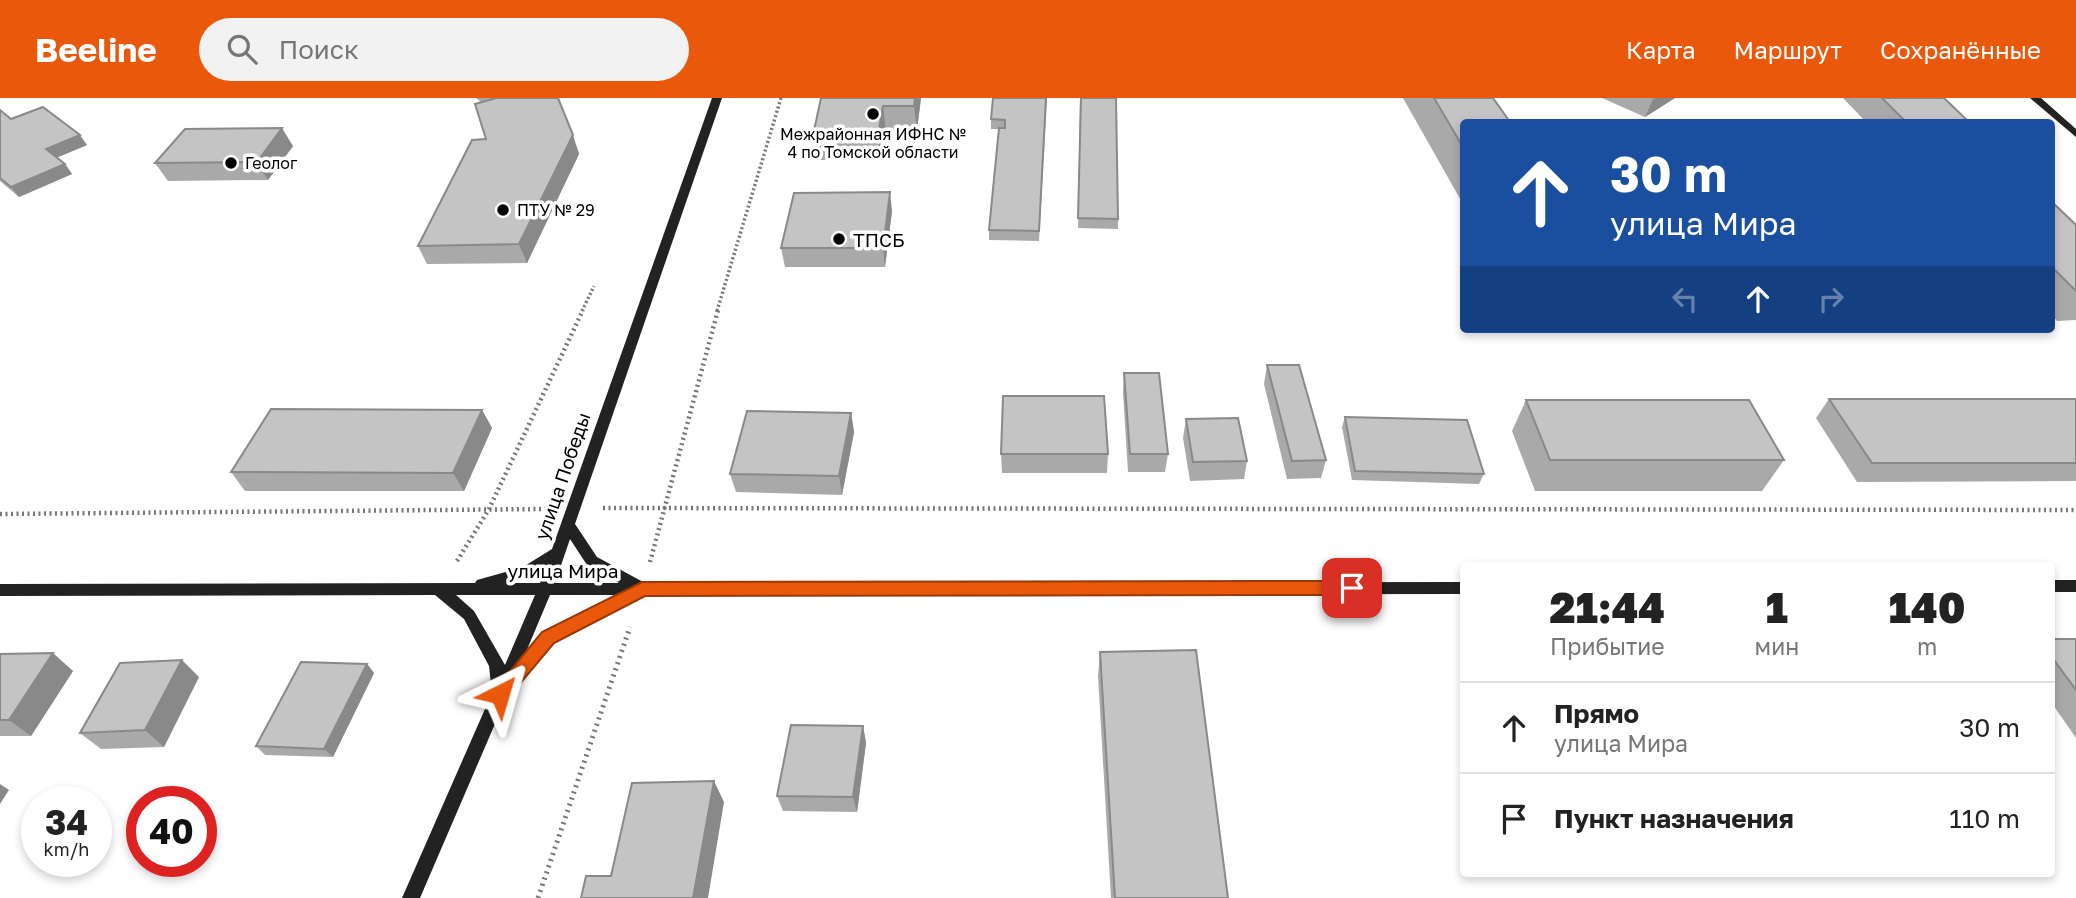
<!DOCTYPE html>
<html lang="ru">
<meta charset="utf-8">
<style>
:root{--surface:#fff;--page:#f2f2f2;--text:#222;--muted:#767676;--line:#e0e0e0;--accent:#ea580c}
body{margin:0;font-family:"Golos Text",sans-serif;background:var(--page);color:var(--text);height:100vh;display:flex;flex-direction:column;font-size:26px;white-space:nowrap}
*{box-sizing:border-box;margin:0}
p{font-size:23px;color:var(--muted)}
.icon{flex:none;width:38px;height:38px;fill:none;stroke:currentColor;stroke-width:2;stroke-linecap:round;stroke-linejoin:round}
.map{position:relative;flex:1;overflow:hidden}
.panel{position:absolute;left:1460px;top:464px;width:595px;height:315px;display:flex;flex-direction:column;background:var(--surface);border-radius:7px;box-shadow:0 4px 10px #0003}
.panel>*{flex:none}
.guide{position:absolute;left:1460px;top:21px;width:595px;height:214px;border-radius:7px;box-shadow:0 4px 10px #0003;background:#1a4fa0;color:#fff;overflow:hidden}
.speed{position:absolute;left:21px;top:688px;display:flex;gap:14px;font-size:35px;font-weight:700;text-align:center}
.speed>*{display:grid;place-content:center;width:91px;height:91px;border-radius:50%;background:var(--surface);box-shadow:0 4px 10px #0003;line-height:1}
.speed small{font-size:18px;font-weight:400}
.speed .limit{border:10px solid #d22;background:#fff;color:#111}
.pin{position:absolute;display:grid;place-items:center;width:60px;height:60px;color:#fff;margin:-30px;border-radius:14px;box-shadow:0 4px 10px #0006}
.me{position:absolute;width:77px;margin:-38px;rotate:40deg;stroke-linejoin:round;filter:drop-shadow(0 0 5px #0008)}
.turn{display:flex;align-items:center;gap:24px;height:147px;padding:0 35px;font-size:32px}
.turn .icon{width:91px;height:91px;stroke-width:2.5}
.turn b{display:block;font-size:49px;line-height:60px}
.lanes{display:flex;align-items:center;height:66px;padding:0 35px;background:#0003;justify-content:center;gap:35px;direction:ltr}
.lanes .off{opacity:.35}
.eta{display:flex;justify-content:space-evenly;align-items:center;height:119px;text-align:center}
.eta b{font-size:42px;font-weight:800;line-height:49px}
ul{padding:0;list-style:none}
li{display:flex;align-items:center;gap:21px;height:91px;padding:0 35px;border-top:2px solid var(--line)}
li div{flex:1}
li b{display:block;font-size:26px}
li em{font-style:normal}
header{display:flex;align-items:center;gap:42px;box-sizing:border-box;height:98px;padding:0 35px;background:var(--accent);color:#fff}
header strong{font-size:33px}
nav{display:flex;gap:38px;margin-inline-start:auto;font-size:24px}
.search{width:490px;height:63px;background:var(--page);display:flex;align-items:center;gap:18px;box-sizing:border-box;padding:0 24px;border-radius:38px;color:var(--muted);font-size:26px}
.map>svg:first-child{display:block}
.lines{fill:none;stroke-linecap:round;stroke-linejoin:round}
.path-far2{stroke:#777;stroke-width:3.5;stroke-dasharray:2 2.5;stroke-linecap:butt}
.path-far1{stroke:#777;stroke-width:4.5;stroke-dasharray:2 3.5;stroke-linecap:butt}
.path{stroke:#777;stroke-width:5;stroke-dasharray:2 4.5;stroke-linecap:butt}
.secondary{fill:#222;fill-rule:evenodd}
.wall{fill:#a9a9a9}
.shaded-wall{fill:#898989}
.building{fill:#c4c4c4;stroke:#898989;stroke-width:2}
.route{fill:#ea580c;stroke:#983908;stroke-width:2}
.poi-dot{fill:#000;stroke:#fff;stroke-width:2.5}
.labels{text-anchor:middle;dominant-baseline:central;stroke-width:7;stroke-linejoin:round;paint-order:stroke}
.far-poi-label{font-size:16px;fill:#000;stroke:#fff;text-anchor:start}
.poi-label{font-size:19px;fill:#000;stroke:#fff;text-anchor:start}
.street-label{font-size:19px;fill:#000;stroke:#fff}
</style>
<header>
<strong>Beeline</strong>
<div class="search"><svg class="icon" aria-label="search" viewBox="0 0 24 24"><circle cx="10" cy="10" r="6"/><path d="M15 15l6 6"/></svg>Поиск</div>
<nav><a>Карта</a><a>Маршрут</a><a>Сохранённые</a></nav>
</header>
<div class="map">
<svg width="2076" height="800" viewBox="0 0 2076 800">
<rect width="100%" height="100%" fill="#fff"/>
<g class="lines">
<g class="path-far2">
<polyline points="582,213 594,188"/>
<polyline points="717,213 781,0"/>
</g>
<g class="path-far1">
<polyline points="603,410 2076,412"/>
<polyline points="0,416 546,411"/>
<polyline points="457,463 489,411 583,212"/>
<polyline points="650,464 718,212"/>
</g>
<polyline class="path" points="538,800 630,529"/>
<g class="secondary">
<path d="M712,0H722L575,426L597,459L645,485L1463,484V496L643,497L553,544L516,589L510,591L420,800H402L492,595L489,568L464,521L435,497L0,498V486L475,485L477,482L523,469L552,451ZM570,441L587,467L619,485H555ZM545,470L540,485H507L532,478ZM456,497H535L505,567L474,513ZM550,497H617L543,534L526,554Z"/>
<polygon points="2030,0 2041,0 2076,31 2076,39"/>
<rect x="2051" y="482" width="25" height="12"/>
</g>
</g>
<g class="wall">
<polygon points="476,0 558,0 579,56 527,165 427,166 418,148 486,41 481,4"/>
<polygon points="821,0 921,0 917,32 886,32 881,62 817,62 813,37"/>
<polygon points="1047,0 1039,143 989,142 989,132 999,31 991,31 991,21"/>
<polygon points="1080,0 1118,121 1118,131 1078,130"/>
<polygon points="1403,0 1493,0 1463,24 1463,106"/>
<polygon points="1602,0 1675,0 1645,19"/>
<polygon points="1843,0 1944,0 1969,24 1866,24"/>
<polygon points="0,12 11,21 87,47 56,60 65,66 72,76 19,99 0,83"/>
<polygon points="293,48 268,82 168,83 155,65"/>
<polygon points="2051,103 2076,127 2076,222 2057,223 2051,216"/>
<polygon points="892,113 885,169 785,169 781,150"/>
<polygon points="1267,267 1326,362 1321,380 1287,381 1264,286"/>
<polygon points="1124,275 1168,356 1165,374 1128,374 1123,294"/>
<polygon points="1829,301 2076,301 2076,383 1857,384 1816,320"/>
<polygon points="1526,302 1784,362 1762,393 1535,393 1512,333"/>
<polygon points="482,312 492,330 464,393 245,393 231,374"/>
<polygon points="851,315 854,334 842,397 736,394 730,376"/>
<polygon points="1345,319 1484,376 1479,386 1352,382 1342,329"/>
<polygon points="1186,321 1247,363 1244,381 1190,383 1183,340"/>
<polygon points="1001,356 1108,356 1107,375 1002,375"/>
<polygon points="2051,541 2076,541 2076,640 2051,604"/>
<polygon points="1100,554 1228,800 1111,800 1098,578"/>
<polygon points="0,556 73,573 31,638 0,638"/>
<polygon points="367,566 374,575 333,659 265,657 256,648"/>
<polygon points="199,579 164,649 101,651 80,635"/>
<polygon points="863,628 866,645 857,714 783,713 777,698"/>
</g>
<g class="shaded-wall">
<polygon points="915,0 921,0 917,32 914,8"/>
<polygon points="1655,0 1675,0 1645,19 1653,1"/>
<polygon points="883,8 886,32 881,62 878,37"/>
<polygon points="282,30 293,48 268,82 257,64"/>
<polygon points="80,37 87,47 53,61 46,51"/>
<polygon points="573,37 579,56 527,165 519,146"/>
<polygon points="65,66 72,76 19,99 11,89"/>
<polygon points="890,94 892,113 885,169 883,150"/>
<polygon points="482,312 492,330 464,393 453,375"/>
<polygon points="851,315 854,334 842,397 839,378"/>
<polygon points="53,555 73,573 31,638 9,622"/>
<polygon points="182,562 199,579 164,649 145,632"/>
<polygon points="367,566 374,575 333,659 324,651"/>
<polygon points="863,628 866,645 857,714 853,699"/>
<polygon points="714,683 724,704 708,800 693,800"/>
<polygon points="0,686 9,692 0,706"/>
</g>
<g class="building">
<polygon points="491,0 558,0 573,37 519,146 418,148 472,42 486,41 475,6 493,1"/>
<polygon points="821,0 915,0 914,8 883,8 878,37 813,37"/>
<polygon points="993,0 1046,0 1039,133 989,132 999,30 1005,30 1005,22 991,21"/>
<polygon points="1081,0 1116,0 1118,121 1078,120"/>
<polygon points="1434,0 1493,0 1510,24 1463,24 1463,49"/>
<polygon points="1882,0 1944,0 1969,24 1906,24"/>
<polygon points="43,9 80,37 46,51 65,66 11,89 0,80 0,12 11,21"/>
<polygon points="282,30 257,64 155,65 185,31"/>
<polygon points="890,94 883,150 781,150 794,95"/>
<polygon points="2051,103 2076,127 2076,193 2051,168"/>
<polygon points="1267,267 1299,267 1326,362 1292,363"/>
<polygon points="1124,275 1159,275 1168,356 1130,356"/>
<polygon points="1003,298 1104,298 1108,356 1001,356"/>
<polygon points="1829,301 2076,301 2076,365 1872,365"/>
<polygon points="1526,302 1749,302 1784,362 1550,362"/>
<polygon points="271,311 482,312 453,375 231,374"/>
<polygon points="747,313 851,315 839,378 730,376"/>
<polygon points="1345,319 1467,322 1484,376 1355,373"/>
<polygon points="1238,320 1247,363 1193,364 1186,321"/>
<polygon points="2051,541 2076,541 2076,592 2051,558"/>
<polygon points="1196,552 1228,800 1115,800 1100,554"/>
<polygon points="53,555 9,622 0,622 0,556"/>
<polygon points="182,562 145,632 80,635 120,565"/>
<polygon points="301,564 367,566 324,651 256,648"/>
<polygon points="791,627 863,628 853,699 777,698"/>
<polygon points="714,683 693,800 581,800 586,778 611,778 632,685"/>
</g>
<polygon class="route" points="1352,483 1358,485 1360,490 1358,495 1352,497 645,498 554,545 507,601 500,603 494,601 491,596 542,534 642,484"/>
<g class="poi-dot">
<circle cx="873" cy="16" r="7"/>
<circle cx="231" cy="65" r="7"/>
<circle cx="503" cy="112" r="7"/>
<circle cx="839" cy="141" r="7"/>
</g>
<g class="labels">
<g class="far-poi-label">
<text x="873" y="36" text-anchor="middle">Межрайонная ИФНС №<tspan x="873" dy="18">4 по Томской области</tspan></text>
<text x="245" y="65">Геолог</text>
<text x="517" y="112">ПТУ № 29</text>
</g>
<g class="poi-label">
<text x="853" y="141">ТПСБ</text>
</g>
<g class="street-label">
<text transform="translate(562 378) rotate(-71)">улица Победы</text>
<text x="563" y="472">улица Мира</text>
</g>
</g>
</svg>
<div class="speed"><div>34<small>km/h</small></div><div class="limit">40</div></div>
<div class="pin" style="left:1352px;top:490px;background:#d93025"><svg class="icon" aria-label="arrive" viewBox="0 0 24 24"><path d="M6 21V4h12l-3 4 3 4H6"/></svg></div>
<svg class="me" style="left:500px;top:596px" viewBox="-20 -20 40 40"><path d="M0-17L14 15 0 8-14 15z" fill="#ea580c" stroke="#fff" stroke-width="4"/></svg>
<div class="guide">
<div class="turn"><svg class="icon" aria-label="ahead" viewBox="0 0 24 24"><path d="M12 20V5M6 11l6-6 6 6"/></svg><div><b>30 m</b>улица Мира</div></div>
<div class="lanes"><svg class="icon off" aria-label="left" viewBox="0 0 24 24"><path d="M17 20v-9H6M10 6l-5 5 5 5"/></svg><svg class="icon" aria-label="ahead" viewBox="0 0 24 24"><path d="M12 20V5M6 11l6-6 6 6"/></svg><svg class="icon off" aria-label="right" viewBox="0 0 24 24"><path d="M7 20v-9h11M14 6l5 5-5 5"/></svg></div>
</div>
<section class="panel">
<div class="eta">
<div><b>21:44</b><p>Прибытие</p></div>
<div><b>1</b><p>мин</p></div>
<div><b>140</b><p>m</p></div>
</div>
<ul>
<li><svg class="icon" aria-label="ahead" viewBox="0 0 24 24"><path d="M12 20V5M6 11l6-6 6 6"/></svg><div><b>Прямо</b><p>улица Мира</p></div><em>30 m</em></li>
<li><svg class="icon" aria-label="arrive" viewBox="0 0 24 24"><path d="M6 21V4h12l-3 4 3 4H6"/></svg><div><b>Пункт назначения</b></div><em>110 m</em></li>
</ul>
</section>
</div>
